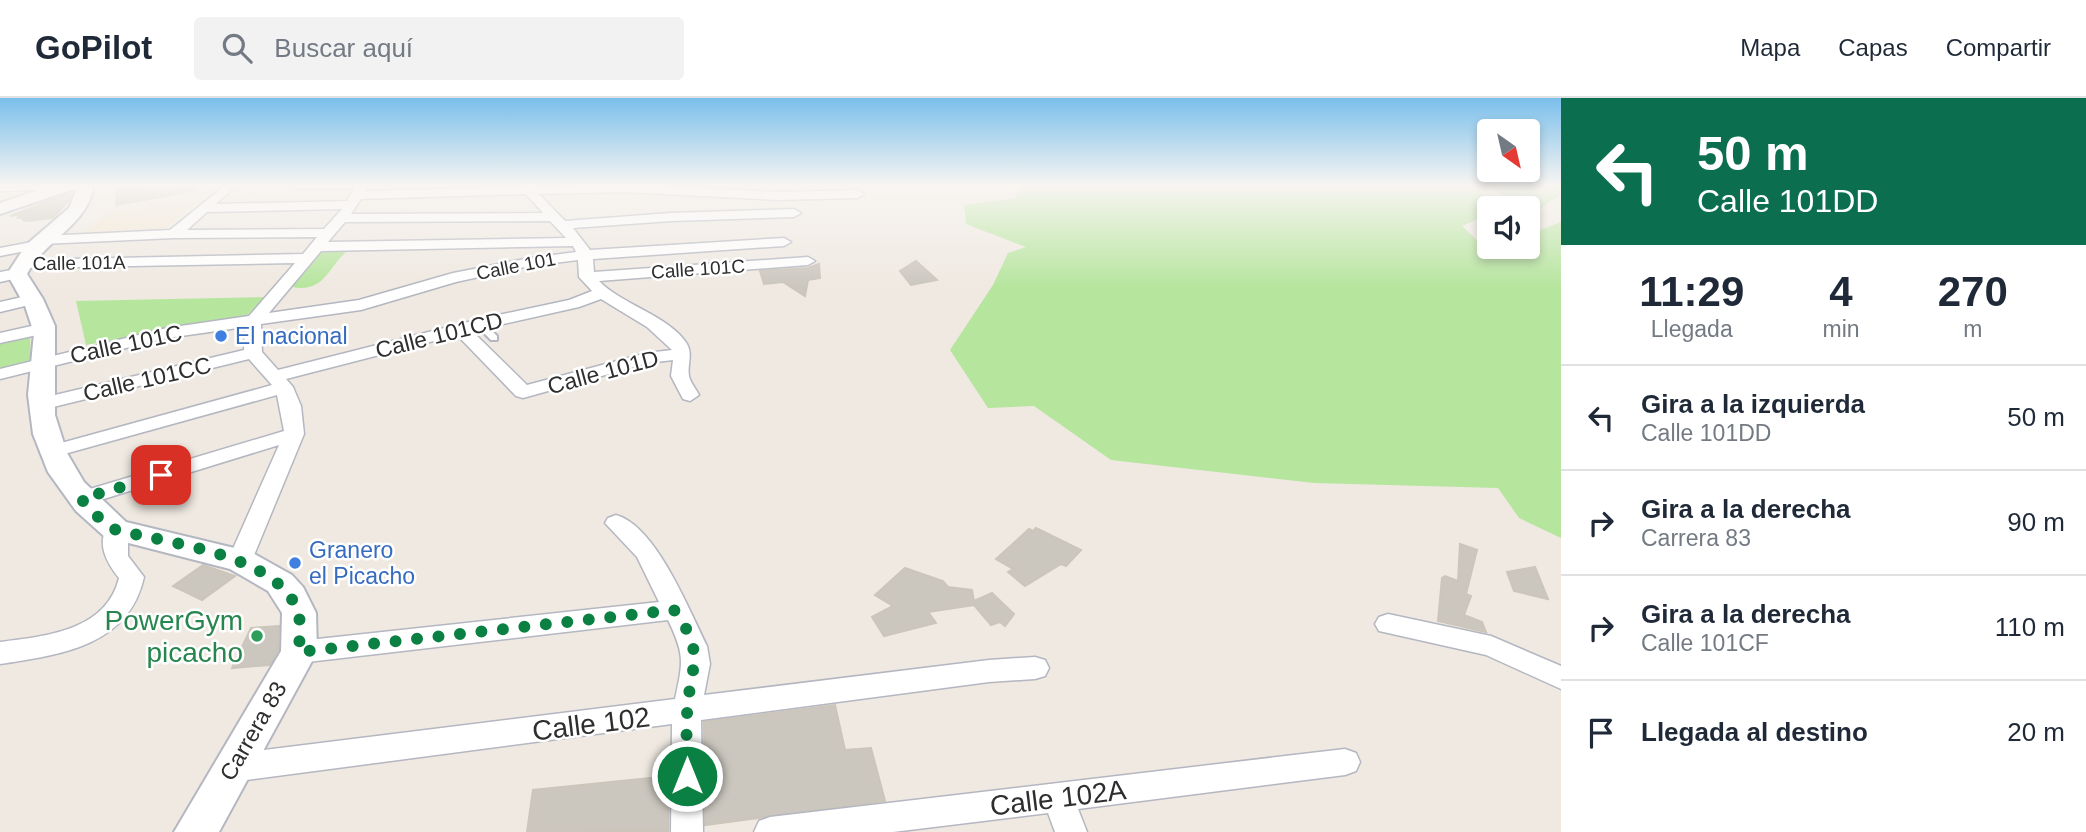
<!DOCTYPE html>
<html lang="es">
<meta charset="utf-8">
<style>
:root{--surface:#fff;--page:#f2f2f3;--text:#1f2937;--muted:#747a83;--line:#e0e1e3}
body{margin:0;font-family:Helvetica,sans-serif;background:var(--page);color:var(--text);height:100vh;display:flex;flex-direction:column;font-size:26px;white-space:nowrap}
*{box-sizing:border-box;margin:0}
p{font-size:23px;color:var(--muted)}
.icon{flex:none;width:38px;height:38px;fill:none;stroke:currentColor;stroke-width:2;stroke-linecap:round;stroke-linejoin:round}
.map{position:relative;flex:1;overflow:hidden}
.details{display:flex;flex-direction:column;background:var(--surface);width:525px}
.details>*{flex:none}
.banner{background:#0b6e4f;color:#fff;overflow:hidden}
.needle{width:46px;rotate:146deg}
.buttons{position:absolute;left:1477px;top:21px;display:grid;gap:14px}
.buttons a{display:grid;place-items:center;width:63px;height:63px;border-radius:7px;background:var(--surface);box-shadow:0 4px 10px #0003;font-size:35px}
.pin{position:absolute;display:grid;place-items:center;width:60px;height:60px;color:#fff;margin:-30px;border-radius:14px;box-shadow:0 4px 10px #0006}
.me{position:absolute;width:77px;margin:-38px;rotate:0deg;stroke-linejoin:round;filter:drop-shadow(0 0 5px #0008)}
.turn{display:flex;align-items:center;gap:24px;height:147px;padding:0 21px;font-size:32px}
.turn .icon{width:91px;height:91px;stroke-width:2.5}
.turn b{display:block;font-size:49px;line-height:60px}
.eta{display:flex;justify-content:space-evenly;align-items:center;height:119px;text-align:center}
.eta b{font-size:42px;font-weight:600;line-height:49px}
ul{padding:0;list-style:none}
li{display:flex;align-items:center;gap:21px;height:105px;padding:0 21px;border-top:2px solid var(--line)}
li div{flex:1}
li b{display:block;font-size:26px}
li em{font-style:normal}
header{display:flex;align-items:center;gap:42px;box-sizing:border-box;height:98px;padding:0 35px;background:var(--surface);border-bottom:2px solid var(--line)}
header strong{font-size:33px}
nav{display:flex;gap:38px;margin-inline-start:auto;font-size:24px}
.search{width:490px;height:63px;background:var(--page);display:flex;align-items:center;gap:18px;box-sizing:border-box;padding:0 24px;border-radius:7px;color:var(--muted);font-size:26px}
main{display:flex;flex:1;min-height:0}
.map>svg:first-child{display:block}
.education{fill:#f0e6d1}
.green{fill:#b6e59e}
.building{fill:#cbc7bf;stroke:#cbc5ba;stroke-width:2}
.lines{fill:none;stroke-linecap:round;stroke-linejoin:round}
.lane-casing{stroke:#b4b7c1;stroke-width:4}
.street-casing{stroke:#b4b7c1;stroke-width:3}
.secondary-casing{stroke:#b4b7c1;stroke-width:4}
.lane{fill:#fff;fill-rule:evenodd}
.street{fill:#fff;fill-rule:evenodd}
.secondary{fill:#fff;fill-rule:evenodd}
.route{stroke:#0b8043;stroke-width:12;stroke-dasharray:0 21.6}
.shop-dot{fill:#3f7fe0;stroke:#fff;stroke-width:2.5}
.leisure-dot{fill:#2e9e5b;stroke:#fff;stroke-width:2.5}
.labels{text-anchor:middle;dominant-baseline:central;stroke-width:5;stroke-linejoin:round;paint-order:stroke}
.far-street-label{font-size:19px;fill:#2e2e2e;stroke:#fff}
.street-label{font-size:23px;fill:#2e2e2e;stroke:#fff}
.shop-label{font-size:23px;fill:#366cbe;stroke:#fff;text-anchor:start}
.near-leisure-label{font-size:28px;fill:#27864d;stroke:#fff;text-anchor:end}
.near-street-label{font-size:28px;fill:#2e2e2e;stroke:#fff}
</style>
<header>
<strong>GoPilot</strong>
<div class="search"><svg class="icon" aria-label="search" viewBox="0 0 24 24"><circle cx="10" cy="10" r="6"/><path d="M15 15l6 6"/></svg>Buscar aquí</div>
<nav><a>Mapa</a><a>Capas</a><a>Compartir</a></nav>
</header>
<main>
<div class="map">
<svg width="1561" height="734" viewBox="0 0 1561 734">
<rect width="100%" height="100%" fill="#efe9e1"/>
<polygon class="education" points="209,94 165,130 84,134 110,113 142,110 150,104 177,103 189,97"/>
<g class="green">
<polygon points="1022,86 1469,86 1497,105 1496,110 1489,110 1489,116 1462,128 1484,149 1528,149 1528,137 1561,124 1561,440 1519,420 1498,390 1314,385 1111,362 1034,308 988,310 950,252 993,187 1008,155 1026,149 966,126 964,107 1015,100"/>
<polygon points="1487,86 1561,86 1561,96 1537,113 1528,113 1528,110 1517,109"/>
<path d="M317,152L347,153C328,169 325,195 292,189Z"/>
<polygon points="267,199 247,217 86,247 76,203"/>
<polygon points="30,237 31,265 0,273 0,244"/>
</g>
<g class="building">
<polygon points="152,86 192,86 193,93 116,107 117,91"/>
<polygon points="72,94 69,102 53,120 26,123 23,122 25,120 18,120 21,117 10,118"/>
<polygon points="916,163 937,182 911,187 900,173"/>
<polygon points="819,166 820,180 808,182 805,198 783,184 764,186 760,173 808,170"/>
<polygon points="1036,430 1081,452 1066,468 1061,466 1025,488 1008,474 1013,471 996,461 1029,431 1033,433"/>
<polygon points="1460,446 1477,452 1466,496 1471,498 1464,517 1482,524 1486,534 1438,523 1442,480 1445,478 1458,483"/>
<polygon points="203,467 235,478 202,502 173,488"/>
<polygon points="1535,469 1548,501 1514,493 1507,474"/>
<polygon points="905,470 943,483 948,489 972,492 974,503 992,495 1014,516 1005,528 1000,524 991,527 974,507 928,514 936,525 884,538 872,519 893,508 875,497"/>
<polygon points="279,528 278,552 270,567 232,570 251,530"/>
<polygon points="835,607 845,652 871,650 885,703 705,727 704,624"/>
<polygon points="669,678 668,733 527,734 533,692"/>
</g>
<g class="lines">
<defs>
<polygon id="lane" points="477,224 483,224 497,238 497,242 491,242 477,228"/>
<g id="street">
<polygon points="0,86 75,86 76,87 70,91 0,93"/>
<path d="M227,86L233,90L216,106L347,103L354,90L297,91L292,86H368L365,93L523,89L524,86H534L535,89L625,86L778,94L858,92L864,96L858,100L778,102L625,94L539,96L565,123L671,115L794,111L801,115L794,119L671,123L573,130L590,152L784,140L791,144L784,148L593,161L594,174L808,159L815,163L808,167L599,183C621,206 671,219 687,246C693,257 687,266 689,278C690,284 696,291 699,297L690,303L683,301L671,278L673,262L648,265L523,300L516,298L457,237L286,281L293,289L301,308L304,336L252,462L248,468L240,470L232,468L228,462L279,347L81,408L73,406L70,401L73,396L284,333L277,297L50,360L43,358L40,354L43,350L272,287L249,261L41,312L31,306L34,302L244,252L245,229L167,240L0,281V271L167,230L249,218L295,165L22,170L15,166L22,162L303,156L317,139L174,140L42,146L41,150L0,158V150L37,143L38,139L43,138L170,132ZM526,96L543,115L351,116L361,101ZM342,111L324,131L187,132L207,114ZM550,123L566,140L328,144L345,124ZM573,148L576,154L530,160L453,175L359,202L269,215L321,153ZM578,162L579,179L592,193L569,202L480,221L278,272L262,254L261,226L361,212L456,184L530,168ZM601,201L647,229L672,252L647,255L527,287L472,233L579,209Z"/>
<polygon points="17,171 25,176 22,179 0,184 0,174"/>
<polygon points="31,197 39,202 37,205 0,214 0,204"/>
<polygon points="45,225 53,230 51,234 0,245 0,235"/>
<path d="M616,417C656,428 689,512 707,548L710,566L704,597L989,562L1035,559L1045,562L1049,570L1045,578L1035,581L989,584L701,622L703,734H671L672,626L231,684L220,680L216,670L220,660L231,656L675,601C683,564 685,557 668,522L299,565L290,561L286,554L290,547L299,543L659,504L637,459L605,425L608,420Z"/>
<path d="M116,424L124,427L128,432V458L144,479C129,548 60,557 0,566V544C46,538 106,533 119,480C107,465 96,446 108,427Z"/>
<polygon points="1388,516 1491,538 1561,568 1561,591 1486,557 1379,533 1375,526 1379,519"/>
<polygon points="1345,651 1356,655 1360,664 1356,673 1345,677 1078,711 1087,734 1055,734 1048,715 893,734 754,734 759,723 770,719"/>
</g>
<path id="secondary" d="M56,86H94C89,127 45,141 27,176L43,201L55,228V317L67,355L84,384L126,424L251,454L292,477L303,489L316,515L317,554L219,734H174L281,553L282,515L268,493L230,471L105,439L76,413L48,374L33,336L28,297L34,235L25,208L7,176L26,147L69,110L77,90L0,116V105Z"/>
</defs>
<use href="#lane" class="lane-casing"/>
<use href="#street" class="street-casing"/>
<use href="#secondary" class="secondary-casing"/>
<use href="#lane" class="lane"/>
<use href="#street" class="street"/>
<use href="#secondary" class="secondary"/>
</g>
<linearGradient id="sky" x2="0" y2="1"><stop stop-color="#7abfeb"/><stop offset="0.46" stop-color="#f8f5f2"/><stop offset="1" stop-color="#f8f5f2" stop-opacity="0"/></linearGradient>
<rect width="1561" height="189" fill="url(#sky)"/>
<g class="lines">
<path class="route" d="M161,377L81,401L101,422L116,432C168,445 275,456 297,511C302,523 299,541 299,554L674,512C708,558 689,568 687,617C686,637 687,657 687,678"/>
</g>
<g class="shop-dot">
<circle cx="221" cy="238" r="7"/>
<circle cx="295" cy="465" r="7"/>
</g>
<circle class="leisure-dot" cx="257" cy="538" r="7"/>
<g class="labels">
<g class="far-street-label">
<text transform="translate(79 165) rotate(-1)">Calle 101A</text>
<text transform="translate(516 168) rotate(-11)">Calle 101</text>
<text transform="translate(698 171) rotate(-4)">Calle 101C</text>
</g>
<g class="street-label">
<text transform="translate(439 237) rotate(-14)">Calle 101CD</text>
<text transform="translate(126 246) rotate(-12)">Calle 101C</text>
<text transform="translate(603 274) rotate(-15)">Calle 101D</text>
<text transform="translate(147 281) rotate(-13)">Calle 101CC</text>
<text transform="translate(253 633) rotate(-60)">Carrera 83</text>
</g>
<g class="shop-label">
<text x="235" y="238">El nacional</text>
<text x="309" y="452">Granero<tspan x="309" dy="26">el Picacho</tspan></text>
</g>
<g class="near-leisure-label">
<text x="243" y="522">PowerGym<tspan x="243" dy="32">picacho</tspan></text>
</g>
<g class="near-street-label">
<text transform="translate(591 626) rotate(-7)">Calle 102</text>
<text transform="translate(1058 700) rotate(-7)">Calle 102A</text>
</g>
</g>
</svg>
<div class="buttons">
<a><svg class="needle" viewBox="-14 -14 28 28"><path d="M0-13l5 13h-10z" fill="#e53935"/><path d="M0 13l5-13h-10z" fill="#747a83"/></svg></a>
<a><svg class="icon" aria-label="sound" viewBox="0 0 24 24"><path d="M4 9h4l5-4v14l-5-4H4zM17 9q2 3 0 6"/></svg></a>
</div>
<div class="pin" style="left:161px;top:377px;background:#d93025"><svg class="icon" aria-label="arrive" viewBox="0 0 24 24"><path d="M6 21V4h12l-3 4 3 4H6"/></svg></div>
<svg class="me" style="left:687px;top:678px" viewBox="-20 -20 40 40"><circle r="17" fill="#0b8043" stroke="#fff" stroke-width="3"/><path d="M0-11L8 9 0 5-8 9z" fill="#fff"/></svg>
</div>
<section class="details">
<div class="banner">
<div class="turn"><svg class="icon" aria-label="left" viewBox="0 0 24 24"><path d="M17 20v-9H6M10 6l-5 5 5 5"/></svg><div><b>50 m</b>Calle 101DD</div></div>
</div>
<div class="eta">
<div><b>11:29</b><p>Llegada</p></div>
<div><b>4</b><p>min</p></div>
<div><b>270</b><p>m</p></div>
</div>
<ul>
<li><svg class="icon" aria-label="left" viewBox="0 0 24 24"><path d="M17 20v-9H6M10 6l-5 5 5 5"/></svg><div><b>Gira a la izquierda</b><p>Calle 101DD</p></div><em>50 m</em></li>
<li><svg class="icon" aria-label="right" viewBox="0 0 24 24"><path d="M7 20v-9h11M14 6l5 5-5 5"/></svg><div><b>Gira a la derecha</b><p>Carrera 83</p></div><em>90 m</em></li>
<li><svg class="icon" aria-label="right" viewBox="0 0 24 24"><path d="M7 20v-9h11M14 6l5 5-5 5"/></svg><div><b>Gira a la derecha</b><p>Calle 101CF</p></div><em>110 m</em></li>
<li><svg class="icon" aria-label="arrive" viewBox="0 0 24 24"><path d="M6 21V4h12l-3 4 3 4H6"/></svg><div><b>Llegada al destino</b></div><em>20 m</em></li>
</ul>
</section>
</main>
